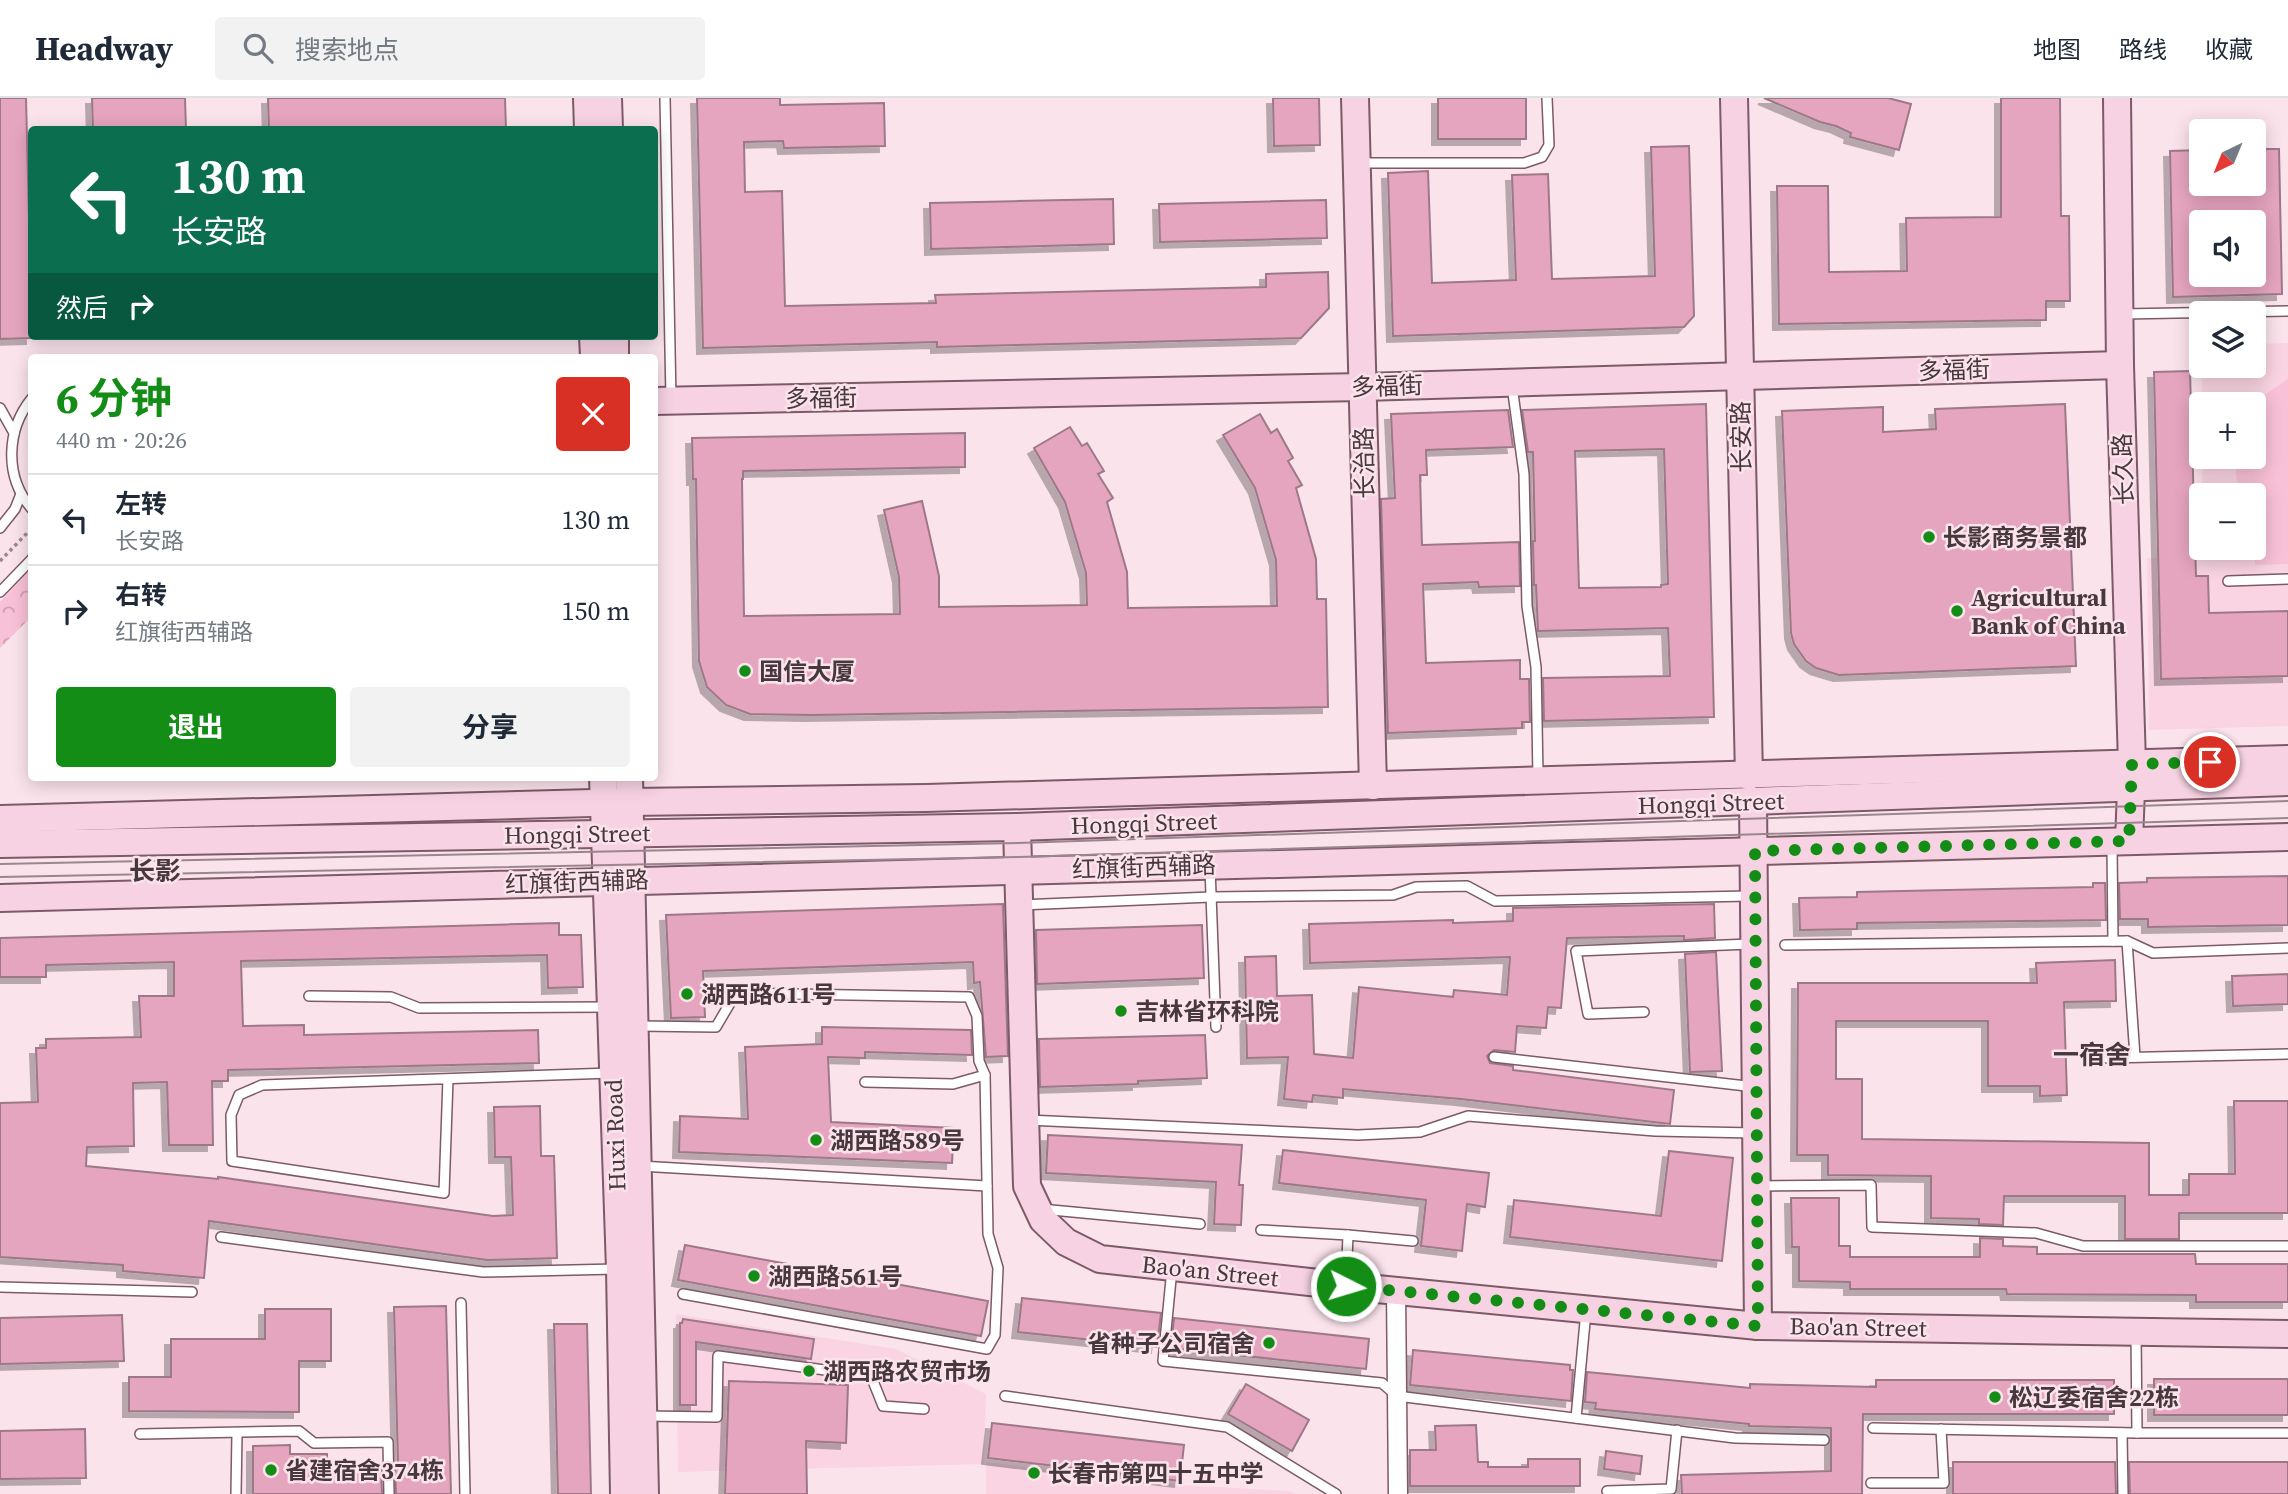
<!DOCTYPE html>
<html lang="zh">
<meta charset="utf-8">
<style>
:root{--surface:#fff;--page:#f2f2f3;--text:#1f2937;--muted:#747a83;--line:#e0e1e3;--accent:#138d16}
body{margin:0;font-family:"Source Serif 4","Noto Sans SC",serif;background:var(--page);color:var(--text);height:100vh;display:flex;flex-direction:column;font-size:26px;white-space:nowrap}
*{box-sizing:border-box;margin:0}
p{font-size:23px;color:var(--muted)}
.icon{flex:none;width:38px;height:38px;fill:none;stroke:currentColor;stroke-width:2;stroke-linecap:round;stroke-linejoin:round}
.map{position:relative;flex:1;overflow:hidden}
.sheet{position:absolute;left:28px;top:256px;width:630px;height:427px;display:flex;flex-direction:column;background:var(--surface);border-radius:7px;box-shadow:0 4px 18px #0003}
.sheet>*{flex:none}
.banner{position:absolute;left:28px;top:28px;width:630px;height:214px;border-radius:7px;box-shadow:0 4px 18px #0003;background:#0b6e4f;color:#fff;overflow:hidden}
.needle{width:46px;rotate:223deg}
.controls{position:absolute;left:2189px;top:21px;display:grid;gap:14px}
.controls a{display:grid;place-items:center;width:77px;height:77px;border-radius:7px;background:var(--surface);box-shadow:0 4px 18px #0003;font-size:35px}
.pin{position:absolute;display:grid;place-items:center;width:60px;height:60px;color:#fff;margin:-30px;border:4px solid #fff;border-radius:50%;box-shadow:0 2px 7px #0007}
.me{position:absolute;width:77px;margin:-38px;rotate:95deg;stroke-linejoin:round;filter:drop-shadow(0 0 5px #0008)}
.turn{display:flex;align-items:center;gap:24px;height:147px;padding:0 28px;font-size:32px}
.turn .icon{width:91px;height:91px;stroke-width:2.5}
.turn b{display:block;font-size:49px;line-height:60px}
.then{display:flex;align-items:center;height:66px;padding:0 28px;background:#0003;gap:14px;font-size:26px}
.round{display:grid;place-items:center;flex:none;width:74px;height:74px;border-radius:7px;background:var(--page)}
.overview{display:flex;align-items:center;justify-content:space-between;height:119px;padding:0 28px}
h1{font-size:42px;font-weight:700;line-height:52px;color:var(--accent)}
.action{display:flex;gap:14px;margin-top:auto;padding:14px 28px}
.action a{flex:1;height:80px;border-radius:7px;background:var(--accent);color:#fff;font-size:28px;font-weight:700;line-height:80px;text-align:center}
.action a+a{background:var(--page);color:var(--text)}
ul{padding:0;list-style:none}
li{display:flex;align-items:center;gap:21px;height:91px;padding:0 28px;border-top:2px solid var(--line)}
li div{flex:1}
li b{display:block;font-size:26px}
li em{font-style:normal}
header{display:flex;align-items:center;gap:42px;box-sizing:border-box;height:98px;padding:0 35px;background:var(--surface);border-bottom:2px solid var(--line)}
header strong{font-size:33px}
nav{display:flex;gap:38px;margin-inline-start:auto;font-size:24px}
.search{width:490px;height:63px;background:var(--page);display:flex;align-items:center;gap:18px;box-sizing:border-box;padding:0 24px;border-radius:7px;color:var(--muted);font-size:26px}
.map>svg:first-child{display:block}
.built{fill:#fad4e2}
.forest{fill:url(#forest-crowns)}
.garden{fill:#f9c1d7}
.building{fill:#e6a5bf;stroke:#9d7987;stroke-width:2;fill-rule:evenodd;filter:url(#shadow)}
.lines{fill:none;stroke-linecap:round;stroke-linejoin:round}
.lane-casing{stroke:#7c5a67;stroke-width:12}
.street-casing{stroke:#7c5a67;stroke-width:21}
.secondary-casing{stroke:#7c5a67;stroke-width:30}
.path{stroke:#9c8990;stroke-width:3.5;stroke-dasharray:3.5 3.5;stroke-linecap:butt}
.lane{stroke:#fff;stroke-width:9}
.street{stroke:#fff;stroke-width:18}
.secondary{stroke:#f7d2e3;stroke-width:26}
.tram{stroke:#9a868e;stroke-width:2}
.route{stroke:#138d16;stroke-width:12;stroke-dasharray:0 21.6}
.poi-dot{fill:#138d16;stroke:#fbe3ec;stroke-width:2.5}
.labels{text-anchor:middle;dominant-baseline:central;stroke-width:5;stroke-linejoin:round;paint-order:stroke}
.street-label{font-size:24px;fill:#47383e;stroke:#fbe3ec}
.poi-label{font-size:24px;font-weight:bold;fill:#47383e;stroke:#fbe3ec;text-anchor:start}
.neighbourhood-label{font-size:26px;font-weight:bold;fill:#47383e;stroke:#fbe3ec}
</style>
<header>
<strong>Headway</strong>
<div class="search"><svg class="icon" aria-label="search" viewBox="0 0 24 24"><circle cx="10" cy="10" r="6"/><path d="M15 15l6 6"/></svg>搜索地点</div>
<nav><a>地图</a><a>路线</a><a>收藏</a></nav>
</header>
<div class="map">
<svg width="2288" height="1396" viewBox="0 0 2288 1396">
<defs>
<pattern id="forest-crowns" width="20" height="18" patternUnits="userSpaceOnUse" patternTransform="scale(1.75)"><rect width="20" height="18" fill="#f9c1d7"/><path d="M2 6a3 3 0 1 1 6 0M12 15a3 3 0 1 1 6 0" fill="none" stroke="#cb9eb0"/></pattern>
<filter id="shadow"><feDropShadow dx="-6" dy="6" stdDeviation="0" flood-color="#0004"/></filter>
</defs>
<rect width="100%" height="100%" fill="#fbe3ec"/>
<g class="built">
<polygon points="2288,245 2288,628 2149,632 2147,460 2202,460 2203,450 2254,450 2254,397 2202,397 2202,359 2254,359 2254,306 2202,306 2201,247 2202,268 2254,268 2254,246"/>
<polygon points="676,1216 896,1251 986,1296 984,1366 678,1374"/>
<polygon points="986,1364 1179,1387 1288,1393 1296,1396 986,1396"/>
</g>
<polygon class="forest" points="31,471 31,519 0,550 0,504"/>
<polygon class="garden" points="2288,281 2288,466 2255,467 2254,397 2240,397 2236,378 2236,359 2254,359 2254,309 2266,296"/>
<g class="building">
<polygon points="0,0 26,0 32,240 0,241"/>
<polygon points="92,0 185,0 186,32 93,32"/>
<polygon points="268,0 505,0 506,32 269,32"/>
<polygon points="697,0 780,0 780,7 884,5 885,48 784,50 783,43 744,44 745,94 782,93 785,208 936,205 935,197 1266,189 1266,176 1328,174 1329,210 1301,240 937,249 937,244 703,250"/>
<polygon points="1273,0 1319,0 1320,47 1274,48"/>
<rect x="1438" y="0" width="88" height="41"/>
<polygon points="1764,0 1888,0 1911,6 1899,52 1850,39 1851,35 1836,28 1820,24"/>
<polygon points="2001,0 2060,0 2061,118 2069,118 2070,203 2046,203 2046,222 1779,226 1777,88 1828,88 1829,174 1907,173 1906,120 2001,119"/>
<polygon points="1689,48 1694,218 1684,229 1393,238 1388,75 1428,73 1432,185 1516,182 1512,77 1548,76 1552,181 1655,178 1651,49"/>
<path d="M2254,51H2279L2282,196L2173,199L2170,53L2202,52V86H2254ZM2202,124H2254V177H2202Z"/>
<polygon points="1113,101 1114,146 931,151 930,105"/>
<polygon points="1326,102 1327,140 1160,144 1159,106"/>
<polygon points="2190,273 2196,478 2208,478 2209,515 2288,513 2288,578 2161,581 2154,274"/>
<path d="M1706,306L1714,619L1544,623L1543,580L1670,578L1668,530L1538,533L1536,487H1534L1533,443H1535L1533,354H1528L1522,312ZM1664,351L1668,486L1661,487V489L1579,490L1575,353Z"/>
<polygon points="2065,306 2076,568 1839,577 1816,570 1806,563 1794,546 1791,535 1782,313 1883,309 1883,334 1936,331 1935,311"/>
<polygon points="1508,312 1513,349 1426,352 1427,377 1420,377 1422,447 1519,444 1520,488 1479,489 1478,484 1423,486 1426,565 1520,562 1520,581 1529,581 1530,624 1522,624 1522,630 1388,635 1381,401 1395,400 1391,316"/>
<polygon points="1260,316 1271,335 1277,331 1293,360 1288,363 1302,387 1296,390 1316,461 1317,501 1326,501 1328,609 812,617 750,616 726,607 707,589 699,563 696,381 693,381 692,340 965,335 965,369 743,373 743,381 742,381 744,518 900,516 899,479 884,412 922,403 939,478 939,509 1087,507 1086,475 1065,404 1034,350 1070,329 1082,348 1087,345 1104,373 1098,376 1113,400 1107,404 1127,474 1128,510 1277,508 1276,462 1255,390 1223,337"/>
<polygon points="2288,778 2288,827 2148,829 2148,821 2120,821 2119,785 2147,784 2147,780"/>
<polygon points="2093,785 2105,785 2106,822 1857,825 1857,831 1800,832 1799,800 1857,799 1857,794 2093,789"/>
<polygon points="1003,806 1008,958 986,959 980,884 974,885 973,864 703,873 705,919 671,920 666,817"/>
<polygon points="1714,806 1715,840 1684,842 1684,838 1567,840 1561,910 1548,909 1546,930 1517,928 1515,954 1494,952 1487,958 1490,965 1513,968 1513,972 1674,992 1670,1026 1461,1001 1343,991 1343,1000 1313,997 1312,1004 1284,1001 1288,959 1247,960 1245,859 1276,858 1277,898 1312,897 1314,956 1353,960 1359,889 1453,899 1454,892 1507,897 1510,859 1310,865 1309,826 1453,822 1453,825 1513,823 1513,810"/>
<polygon points="559,825 559,837 581,837 583,889 548,890 547,857 241,863 243,928 304,927 304,937 538,932 539,965 228,972 228,983 212,983 213,1047 169,1047 167,984 133,985 134,1048 87,1049 86,1068 218,1081 218,1079 493,1118 513,1117 511,1059 495,1059 494,1009 540,1008 541,1058 554,1058 557,1160 487,1162 209,1123 204,1180 123,1173 123,1167 0,1159 0,1005 38,1004 36,950 46,950 46,941 141,939 139,898 174,898 174,864 46,867 46,879 0,879 0,840"/>
<polygon points="1202,827 1204,880 1037,886 1036,832"/>
<polygon points="1716,854 1722,973 1690,974 1685,856"/>
<polygon points="2115,862 2116,903 2064,904 2067,997 2040,998 2040,988 1988,988 1988,923 1836,923 1836,981 1862,981 1862,1041 2149,1045 2149,1097 2189,1097 2189,1076 2235,1076 2234,1003 2288,1003 2288,1115 2179,1115 2179,1141 2125,1141 2125,1098 2004,1098 2003,1127 1979,1126 1979,1121 1931,1120 1931,1078 1828,1077 1828,1057 1797,1057 1798,885 2037,885 2036,865"/>
<polygon points="2288,876 2288,906 2233,908 2232,878"/>
<polygon points="822,929 971,932 972,957 865,954 865,960 828,959 831,1024 954,1030 952,1065 679,1054 680,1018 748,1021 745,949 822,946"/>
<polygon points="1205,937 1207,980 1138,983 1138,986 1040,989 1039,941"/>
<polygon points="1048,1037 1242,1047 1239,1087 1243,1087 1241,1127 1214,1126 1216,1084 1046,1075"/>
<polygon points="1283,1052 1489,1075 1485,1109 1467,1106 1462,1153 1421,1148 1426,1102 1279,1085"/>
<polygon points="1669,1053 1733,1060 1722,1163 1510,1139 1514,1102 1661,1118"/>
<polygon points="1791,1100 1839,1100 1839,1148 1850,1148 1850,1159 1980,1159 1980,1140 2003,1141 2003,1148 2037,1149 2037,1156 2195,1156 2196,1166 2288,1166 2288,1204 2196,1204 2196,1197 2007,1196 2006,1191 1850,1191 1850,1184 1799,1183 1799,1149 1792,1149"/>
<polygon points="685,1147 988,1203 981,1238 678,1182"/>
<polygon points="1022,1200 1161,1215 1157,1249 1018,1234"/>
<polygon points="446,1208 451,1396 396,1396 395,1366 398,1366 394,1209"/>
<polygon points="265,1211 331,1211 331,1263 299,1263 299,1314 129,1313 129,1279 171,1279 171,1241 265,1241"/>
<polygon points="122,1217 124,1263 0,1266 0,1220"/>
<polygon points="1174,1220 1369,1241 1366,1271 1171,1250"/>
<polygon points="683,1221 814,1241 811,1261 696,1244 696,1307 680,1307 680,1225 682,1225"/>
<polygon points="554,1226 587,1226 591,1396 558,1396"/>
<polygon points="1413,1252 1570,1267 1570,1272 1573,1272 1571,1303 1410,1287"/>
<polygon points="1587,1274 1750,1290 1750,1286 1876,1289 1876,1282 2114,1282 2114,1316 1863,1316 1862,1396 1682,1396 1681,1377 1831,1373 1831,1330 1749,1328 1749,1326 1595,1311 1596,1305 1585,1304"/>
<rect x="2154" y="1281" width="134" height="36"/>
<polygon points="729,1283 848,1287 846,1345 806,1343 807,1396 725,1396"/>
<polygon points="1246,1286 1309,1322 1292,1353 1228,1316"/>
<polygon points="992,1325 1184,1347 1180,1383 988,1360"/>
<polygon points="1476,1327 1478,1364 1488,1364 1488,1369 1528,1369 1528,1361 1580,1361 1580,1388 1410,1388 1410,1352 1436,1352 1435,1328"/>
<polygon points="85,1331 86,1380 0,1381 0,1333"/>
<polygon points="290,1347 290,1356 327,1356 327,1366 381,1366 382,1396 253,1396 253,1348"/>
<polygon points="1606,1353 1642,1358 1640,1376 1604,1371"/>
<polygon points="1953,1364 2115,1364 2116,1396 1953,1396"/>
<polygon points="2129,1364 2288,1364 2288,1396 2130,1396"/>
</g>
<g class="lines">
<defs>
<g id="lane">
<polyline points="665,0 671,301"/>
<polyline points="1358,65 1524,65 1542,59 1549,47 1547,0"/>
<polyline points="2122,216 2288,213"/>
<polyline points="1512,288 1524,376 1527,508 1536,569 1538,678"/>
<path d="M32,300C6,332 4,379 32,411"/>
<polyline points="0,310 14,335"/>
<polyline points="0,430 15,411 21,396"/>
<polyline points="2228,483 2288,481"/>
<polyline points="0,494 32,461"/>
<polyline points="2112,748 2113,843"/>
<polyline points="1210,770 1216,929"/>
<polyline points="1020,807 1211,799 1393,797 1416,789 1467,788 1495,803 1750,798"/>
<polyline points="2127,843 2135,959"/>
<polyline points="1785,847 2127,843 2153,855 2288,850"/>
<polyline points="309,898 391,899 419,910 609,909"/>
<polyline points="1644,914 1588,916 1576,853 1750,846"/>
<polyline points="638,928 716,929 736,895 969,899 977,918 979,963 985,977 988,1136 998,1170 995,1237 987,1251 683,1196"/>
<polyline points="1494,959 1755,989"/>
<polyline points="2107,960 2288,956"/>
<polyline points="448,981 444,1095 232,1063 231,1017 239,997 262,987 611,975"/>
<polyline points="865,984 953,986 985,977"/>
<polyline points="1027,1022 1358,1037 1420,1034 1468,1018 1655,1033 1754,1035"/>
<polyline points="640,1068 987,1088"/>
<polyline points="1758,1088 1871,1087 1872,1129 2036,1135 2083,1148 2288,1148"/>
<polyline points="1041,1111 1200,1126"/>
<polyline points="1261,1132 1348,1137 1346,1187"/>
<polyline points="1348,1137 1413,1143"/>
<polyline points="221,1139 483,1174 616,1171"/>
<polyline points="1172,1171 1163,1263 1382,1285 1397,1298 1735,1340 1824,1342"/>
<polyline points="0,1189 192,1194"/>
<polyline points="461,1205 465,1396"/>
<polyline points="2136,1235 2137,1335"/>
<polyline points="1005,1298 1227,1329 1336,1396"/>
<polyline points="644,1318 717,1319 718,1258 871,1278 883,1308 924,1311"/>
<polyline points="1576,1320 1586,1213"/>
<polyline points="1873,1330 2137,1335 2288,1335"/>
<polyline points="2122,1335 2123,1396"/>
<polyline points="140,1336 299,1333 314,1345 388,1344 389,1396"/>
<polyline points="1871,1385 1944,1385 1941,1331"/>
<polyline points="1607,1393 1671,1391 1677,1332"/>
<polyline points="236,1396 237,1335"/>
</g>
<polyline id="street" points="1396,1193 1398,1396"/>
<g id="secondary">
<polyline points="587,0 588,32"/>
<polyline points="608,0 609,32"/>
<polyline points="1355,0 1373,688"/>
<polyline points="1734,0 1749,678"/>
<polyline points="2117,0 2120,267 2132,666 2129,743"/>
<polyline points="593,238 594,259"/>
<polyline points="615,238 615,259"/>
<polyline points="654,303 1363,289 2120,267"/>
<polyline points="603,679 620,1171 624,1396"/>
<polyline points="629,679 645,1396"/>
<polyline points="1753,703 1758,1228"/>
<polyline points="0,721 630,704 926,700 2288,661"/>
<polyline points="1017,729 1027,1088 1043,1122 1066,1144 1100,1161 1346,1188 1758,1228 2288,1236"/>
<polyline points="0,746 1017,729 2288,684"/>
<polyline points="0,800 2288,739"/>
</g>
</defs>
<use href="#lane" class="lane-casing"/>
<use href="#street" class="street-casing"/>
<use href="#secondary" class="secondary-casing"/>
<polyline class="path" points="0,463 32,430"/>
<use href="#lane" class="lane"/>
<use href="#street" class="street"/>
<use href="#secondary" class="secondary"/>
<g class="tram">
<polyline points="0,766 1018,745 2288,703"/>
<polyline points="0,779 1019,759 2288,720"/>
</g>
</g>
<g class="lines">
<polyline class="route" points="1346,1188 1758,1228 1755,753 2129,743 2132,666 2210,664"/>
</g>
<g class="poi-dot">
<circle cx="1929" cy="439" r="7"/>
<circle cx="1957" cy="513" r="7"/>
<circle cx="745" cy="573" r="7"/>
<circle cx="687" cy="896" r="7"/>
<circle cx="1121" cy="913" r="7"/>
<circle cx="816" cy="1042" r="7"/>
<circle cx="754" cy="1178" r="7"/>
<circle cx="1269" cy="1245" r="7"/>
<circle cx="809" cy="1273" r="7"/>
<circle cx="1995" cy="1299" r="7"/>
<circle cx="271" cy="1372" r="7"/>
<circle cx="1034" cy="1375" r="7"/>
</g>
<g class="labels">
<g class="street-label">
<text transform="translate(1954 272) rotate(-2)">多福街</text>
<text transform="translate(1387 288) rotate(-2)">多福街</text>
<text transform="translate(821 300) rotate(-1)">多福街</text>
<text transform="translate(1741 339) rotate(-91)">长安路</text>
<text transform="translate(1364 365) rotate(-91)">长治路</text>
<text transform="translate(2123 371) rotate(-92)">长久路</text>
<text transform="translate(1711 705) rotate(-2)">Hongqi Street</text>
<text transform="translate(1144 725) rotate(-2)">Hongqi Street</text>
<text transform="translate(577 736) rotate(-1)">Hongqi Street</text>
<text transform="translate(1144 769) rotate(-2)">红旗街西辅路</text>
<text transform="translate(577 784) rotate(-2)">红旗街西辅路</text>
<text transform="translate(615 1037) rotate(-92)">Huxi Road</text>
<text transform="translate(1210 1173) rotate(6)">Bao'an Street</text>
<text transform="translate(1858 1229) rotate(1)">Bao'an Street</text>
</g>
<g class="poi-label">
<text x="1943" y="439">长影商务景都</text>
<text x="1971" y="499">Agricultural<tspan x="1971" dy="28">Bank of China</tspan></text>
<text x="759" y="573">国信大厦</text>
<text x="701" y="896">湖西路611号</text>
<text x="1135" y="913">吉林省环科院</text>
<text x="830" y="1042">湖西路589号</text>
<text x="768" y="1178">湖西路561号</text>
<text x="1255" y="1245" text-anchor="end">省种子公司宿舍</text>
<text x="823" y="1273">湖西路农贸市场</text>
<text x="2009" y="1299">松辽委宿舍22栋</text>
<text x="285" y="1372">省建宿舍374栋</text>
<text x="1048" y="1375">长春市第四十五中学</text>
</g>
<g class="neighbourhood-label">
<text x="155" y="773">长影</text>
<text x="2092" y="957">一宿舍</text>
</g>
</g>
</svg>
<div class="controls">
<a><svg class="needle" viewBox="-14 -14 28 28"><path d="M0-13l5 13h-10z" fill="#e53935"/><path d="M0 13l5-13h-10z" fill="#747a83"/></svg></a>
<a><svg class="icon" aria-label="sound" viewBox="0 0 24 24"><path d="M4 9h4l5-4v14l-5-4H4zM17 9q2 3 0 6"/></svg></a>
<a><svg class="icon" aria-label="layers" viewBox="0 0 24 24"><path d="M12 4l9 5-9 5-9-5zM3 14l9 5 9-5"/></svg></a>
<a>+</a>
<a>−</a>
</div>
<div class="pin" style="left:2210px;top:664px;background:#d93025"><svg class="icon" aria-label="arrive" viewBox="0 0 24 24"><path d="M6 21V4h12l-3 4 3 4H6"/></svg></div>
<svg class="me" style="left:1346px;top:1188px" viewBox="-20 -20 40 40"><circle r="17" fill="#138d16" stroke="#fff" stroke-width="3"/><path d="M0-11L8 9 0 5-8 9z" fill="#fff"/></svg>
<div class="banner">
<div class="turn"><svg class="icon" aria-label="left" viewBox="0 0 24 24"><path d="M17 20v-9H6M10 6l-5 5 5 5"/></svg><div><b>130 m</b>长安路</div></div>
<div class="then">然后<svg class="icon" aria-label="right" viewBox="0 0 24 24"><path d="M7 20v-9h11M14 6l5 5-5 5"/></svg></div>
</div>
<section class="sheet">
<div class="overview"><div><h1>6 分钟</h1><p>440 m · 20:26</p></div><a class="round" style="background:#d93025;color:#fff"><svg class="icon" aria-label="close" viewBox="0 0 24 24"><path d="M6 6l12 12M18 6L6 18"/></svg></a></div>
<ul>
<li><svg class="icon" aria-label="left" viewBox="0 0 24 24"><path d="M17 20v-9H6M10 6l-5 5 5 5"/></svg><div><b>左转</b><p>长安路</p></div><em>130 m</em></li>
<li><svg class="icon" aria-label="right" viewBox="0 0 24 24"><path d="M7 20v-9h11M14 6l5 5-5 5"/></svg><div><b>右转</b><p>红旗街西辅路</p></div><em>150 m</em></li>
</ul>
<div class="action"><a>退出</a><a>分享</a></div>
</section>
</div>
